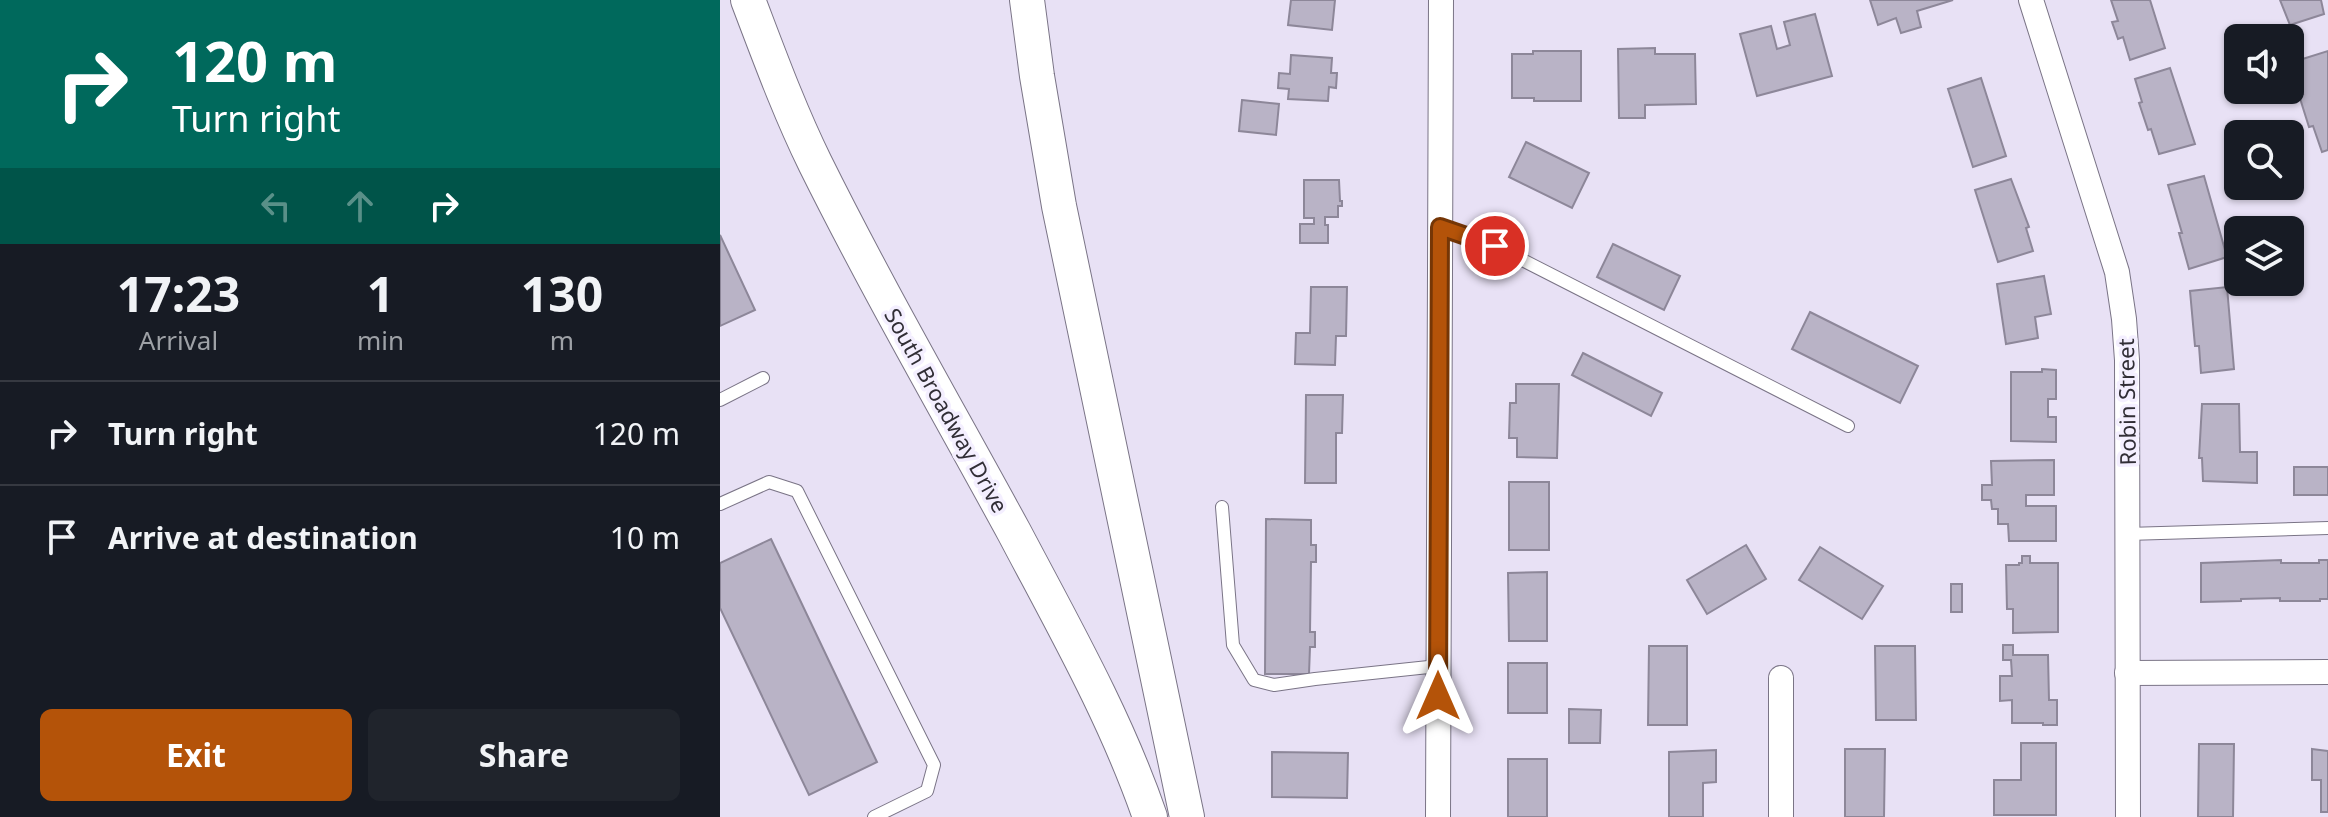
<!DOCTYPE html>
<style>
:root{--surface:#171b24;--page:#20242c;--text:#f1f3f6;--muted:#9ea1a6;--line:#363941;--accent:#b45309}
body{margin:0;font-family:"Noto Sans",sans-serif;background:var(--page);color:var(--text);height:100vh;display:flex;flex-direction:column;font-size:30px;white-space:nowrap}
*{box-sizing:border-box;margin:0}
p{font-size:26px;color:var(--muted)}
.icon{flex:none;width:44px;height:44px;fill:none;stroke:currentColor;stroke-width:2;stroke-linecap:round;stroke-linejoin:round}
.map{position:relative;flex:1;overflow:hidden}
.sheet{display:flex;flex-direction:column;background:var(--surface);width:720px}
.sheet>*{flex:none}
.banner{background:#00695c;color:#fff;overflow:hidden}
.fabs{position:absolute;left:1504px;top:24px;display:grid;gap:16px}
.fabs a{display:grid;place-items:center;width:80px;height:80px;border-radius:12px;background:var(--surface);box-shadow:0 2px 6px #0004;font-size:40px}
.pin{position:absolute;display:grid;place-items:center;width:68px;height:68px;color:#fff;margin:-34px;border:4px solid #fff;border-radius:50%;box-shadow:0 2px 8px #0007}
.me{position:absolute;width:88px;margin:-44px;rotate:0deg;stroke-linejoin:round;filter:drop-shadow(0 0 6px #0008)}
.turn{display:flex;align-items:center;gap:28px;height:168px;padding:0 40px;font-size:36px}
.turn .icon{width:104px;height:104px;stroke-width:2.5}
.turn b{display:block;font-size:56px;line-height:68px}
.lanes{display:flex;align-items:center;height:76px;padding:0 40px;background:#0003;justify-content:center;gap:40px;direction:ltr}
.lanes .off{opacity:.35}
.eta{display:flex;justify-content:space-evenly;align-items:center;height:136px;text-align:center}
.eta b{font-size:48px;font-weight:700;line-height:56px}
.action{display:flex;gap:16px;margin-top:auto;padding:16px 40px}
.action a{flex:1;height:92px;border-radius:12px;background:var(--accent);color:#fff;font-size:32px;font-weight:700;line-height:92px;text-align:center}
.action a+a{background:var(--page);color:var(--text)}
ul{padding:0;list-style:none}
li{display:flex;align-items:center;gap:24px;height:104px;padding:0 40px;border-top:2px solid var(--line)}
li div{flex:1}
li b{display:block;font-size:30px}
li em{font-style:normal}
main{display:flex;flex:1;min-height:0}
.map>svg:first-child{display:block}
.building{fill:#b9b3c6;stroke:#8d8799;stroke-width:2}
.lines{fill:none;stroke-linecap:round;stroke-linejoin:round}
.lane-casing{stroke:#7a7486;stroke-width:14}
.street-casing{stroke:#7a7486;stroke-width:26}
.secondary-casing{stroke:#7a7486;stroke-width:36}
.lane{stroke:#fff;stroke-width:12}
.street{stroke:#fff;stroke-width:24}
.secondary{stroke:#fff;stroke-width:34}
.route-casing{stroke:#753606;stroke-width:20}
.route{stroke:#b45309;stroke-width:14}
.labels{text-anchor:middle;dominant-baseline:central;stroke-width:7;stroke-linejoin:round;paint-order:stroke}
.street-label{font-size:22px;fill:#312e36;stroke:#f4efff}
</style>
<main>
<section class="sheet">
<div class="banner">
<div class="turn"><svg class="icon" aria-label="right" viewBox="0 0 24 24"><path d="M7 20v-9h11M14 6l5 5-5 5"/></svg><div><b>120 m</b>Turn right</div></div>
<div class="lanes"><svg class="icon off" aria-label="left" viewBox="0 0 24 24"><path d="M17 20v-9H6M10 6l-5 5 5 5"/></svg><svg class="icon off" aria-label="ahead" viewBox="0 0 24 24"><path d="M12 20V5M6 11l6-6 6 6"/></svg><svg class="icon" aria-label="right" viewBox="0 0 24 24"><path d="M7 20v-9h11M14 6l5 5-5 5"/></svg></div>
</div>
<div class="eta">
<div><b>17:23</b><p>Arrival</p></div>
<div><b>1</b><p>min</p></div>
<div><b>130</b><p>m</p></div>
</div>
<ul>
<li><svg class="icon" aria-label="right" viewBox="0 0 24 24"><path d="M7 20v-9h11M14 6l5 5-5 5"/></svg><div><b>Turn right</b></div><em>120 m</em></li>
<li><svg class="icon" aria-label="arrive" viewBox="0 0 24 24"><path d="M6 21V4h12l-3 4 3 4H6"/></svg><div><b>Arrive at destination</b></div><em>10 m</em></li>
</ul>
<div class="action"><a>Exit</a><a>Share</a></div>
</section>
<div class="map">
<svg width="1608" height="817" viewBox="0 0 1608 817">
<rect width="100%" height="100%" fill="#e8e1f5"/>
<g class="building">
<polygon points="571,0 615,0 612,30 568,25"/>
<polygon points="1150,0 1233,0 1197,11 1201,27 1181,33 1176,18 1158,25"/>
<polygon points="1391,0 1430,0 1445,48 1410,60 1403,37 1398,39 1392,22 1398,21"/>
<polygon points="1560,0 1601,0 1604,14 1570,25"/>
<polygon points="1095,14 1112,76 1037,96 1020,34 1051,26 1057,49 1070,45 1064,22"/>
<polygon points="935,48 935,54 975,54 976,104 925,105 925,118 899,118 898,49"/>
<polygon points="813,51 861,51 861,101 814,101 814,98 792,98 792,54 813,54"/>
<polygon points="1608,51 1608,150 1602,152 1593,126 1589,127 1583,108 1579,95 1583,94 1573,62"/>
<polygon points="571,55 612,58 611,73 617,73 616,88 609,87 608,101 568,99 569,89 558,88 559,73 570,74"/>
<polygon points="1450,68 1475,144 1439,154 1431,129 1428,130 1419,103 1422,102 1415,79"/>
<polygon points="1261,78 1286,156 1253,167 1228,89"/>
<polygon points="522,100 559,104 556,135 519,131"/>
<polygon points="806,142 869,173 852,208 789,177"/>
<polygon points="1484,176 1507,257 1469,269 1459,233 1462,233 1448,185"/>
<polygon points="1291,179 1309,227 1306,228 1313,251 1278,262 1255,190"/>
<polygon points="584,180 619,180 620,201 622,201 622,206 618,206 618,217 605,217 605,225 608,225 608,243 580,243 580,224 594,224 594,218 584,218"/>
<polygon points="0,235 35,310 0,326"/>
<polygon points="893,244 960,276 944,310 877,277"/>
<polygon points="1324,276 1331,314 1315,317 1318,338 1286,344 1277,284"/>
<polygon points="591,287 627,287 626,336 616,336 615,365 575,364 576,333 590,333"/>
<polygon points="1507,287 1514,369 1481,373 1479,346 1475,346 1470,291"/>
<polygon points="1090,312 1198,366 1180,403 1072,349"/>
<polygon points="863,353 942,393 931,416 852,375"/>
<polygon points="1322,369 1336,370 1336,399 1328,399 1328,417 1336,417 1336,442 1291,441 1291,372 1322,372"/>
<polygon points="796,384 839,384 837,458 797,457 797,438 789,438 790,403 796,403"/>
<polygon points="586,395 623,395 622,433 616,433 616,483 585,483"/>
<polygon points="1482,404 1519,404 1520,452 1537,452 1537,483 1483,481 1482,458 1479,458"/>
<polygon points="1334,460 1334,495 1306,495 1306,506 1336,506 1336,541 1289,541 1288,524 1278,524 1278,509 1272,509 1271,500 1262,500 1262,485 1272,485 1271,461"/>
<rect x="1574" y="467" width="34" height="28"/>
<rect x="789" y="482" width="40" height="68"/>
<polygon points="546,519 591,520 591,545 596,545 596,562 591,562 590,632 595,632 595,647 590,647 589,674 545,674"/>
<polygon points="51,539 157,762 89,795 0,608 0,563"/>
<polygon points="1026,545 1046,579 987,614 967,580"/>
<polygon points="1100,547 1163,586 1142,619 1079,580"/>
<polygon points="1302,556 1310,556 1310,563 1338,563 1338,632 1293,633 1293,609 1287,609 1286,565 1299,565 1299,563 1302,563"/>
<polygon points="1561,560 1561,563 1599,563 1599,560 1608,560 1608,599 1600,599 1600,601 1560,601 1560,598 1521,599 1521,601 1481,602 1481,563"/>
<polygon points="827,572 827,641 789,641 788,573"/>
<rect x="1231" y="584" width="11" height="28"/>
<polygon points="1283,645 1293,645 1293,655 1328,655 1329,700 1337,700 1337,725 1323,725 1323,723 1292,723 1292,700 1280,701 1280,676 1292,676 1291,660 1283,660"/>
<polygon points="929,646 967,646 967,725 928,725"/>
<polygon points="1155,646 1195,646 1196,720 1156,720"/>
<rect x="788" y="663" width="39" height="50"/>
<polygon points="849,709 881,710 880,743 849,743"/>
<polygon points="1301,743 1336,743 1336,815 1274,815 1274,780 1301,780"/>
<polygon points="1479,744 1514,744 1513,817 1478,817"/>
<polygon points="1125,749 1165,749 1164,817 1125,817"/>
<polygon points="1592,749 1608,751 1608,812 1601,812 1601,780 1592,780"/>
<polygon points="996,750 996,782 983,783 983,817 949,817 949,752"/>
<polygon points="552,752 628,753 627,798 552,797"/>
<rect x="788" y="759" width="39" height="58"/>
</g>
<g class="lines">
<defs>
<g id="lane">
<polyline points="720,227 775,246 1128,426"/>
<polyline points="0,400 43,378"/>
<polyline points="0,504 49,482 77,491 214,765 207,791 154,817"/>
<polyline points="502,507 513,645 534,680 554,685 595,679 718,666"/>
<polyline points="1407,534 1608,528"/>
</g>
<g id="street">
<polyline points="1311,0 1397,272 1404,319 1407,360 1408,817"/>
<polyline points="1407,673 1608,672"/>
<polyline points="1061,678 1061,817"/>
<polyline points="718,817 721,0"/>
</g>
<g id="secondary">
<path d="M28,0C49,55 69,110 95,163C157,288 227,409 294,532C343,625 396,718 430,817"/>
<polyline points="307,0 317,76 339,206 467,817"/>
</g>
</defs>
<use href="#lane" class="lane-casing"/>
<use href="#street" class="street-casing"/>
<use href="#secondary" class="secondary-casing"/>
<use href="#lane" class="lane"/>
<use href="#street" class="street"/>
<use href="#secondary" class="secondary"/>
</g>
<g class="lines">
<defs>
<polyline id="route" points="718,696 720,227 775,246"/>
</defs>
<use href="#route" class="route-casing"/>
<use href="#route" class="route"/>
</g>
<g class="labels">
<g class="street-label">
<text transform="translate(1406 402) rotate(-91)">Robin Street</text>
<text transform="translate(227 410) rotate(61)">South Broadway Drive</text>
</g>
</g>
</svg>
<div class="fabs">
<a><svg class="icon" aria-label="sound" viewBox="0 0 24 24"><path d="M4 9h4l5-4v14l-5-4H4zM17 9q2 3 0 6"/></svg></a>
<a><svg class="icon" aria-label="search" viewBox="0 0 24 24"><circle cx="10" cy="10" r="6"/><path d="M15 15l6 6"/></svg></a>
<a><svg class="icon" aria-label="layers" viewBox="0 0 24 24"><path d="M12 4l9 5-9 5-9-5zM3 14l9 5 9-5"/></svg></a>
</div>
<div class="pin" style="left:775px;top:246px;background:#d93025"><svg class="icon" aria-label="arrive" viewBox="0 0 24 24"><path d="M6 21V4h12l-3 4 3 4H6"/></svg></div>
<svg class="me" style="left:718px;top:696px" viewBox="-20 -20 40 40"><path d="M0-17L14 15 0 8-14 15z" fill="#b45309" stroke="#fff" stroke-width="4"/></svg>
</div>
</main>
